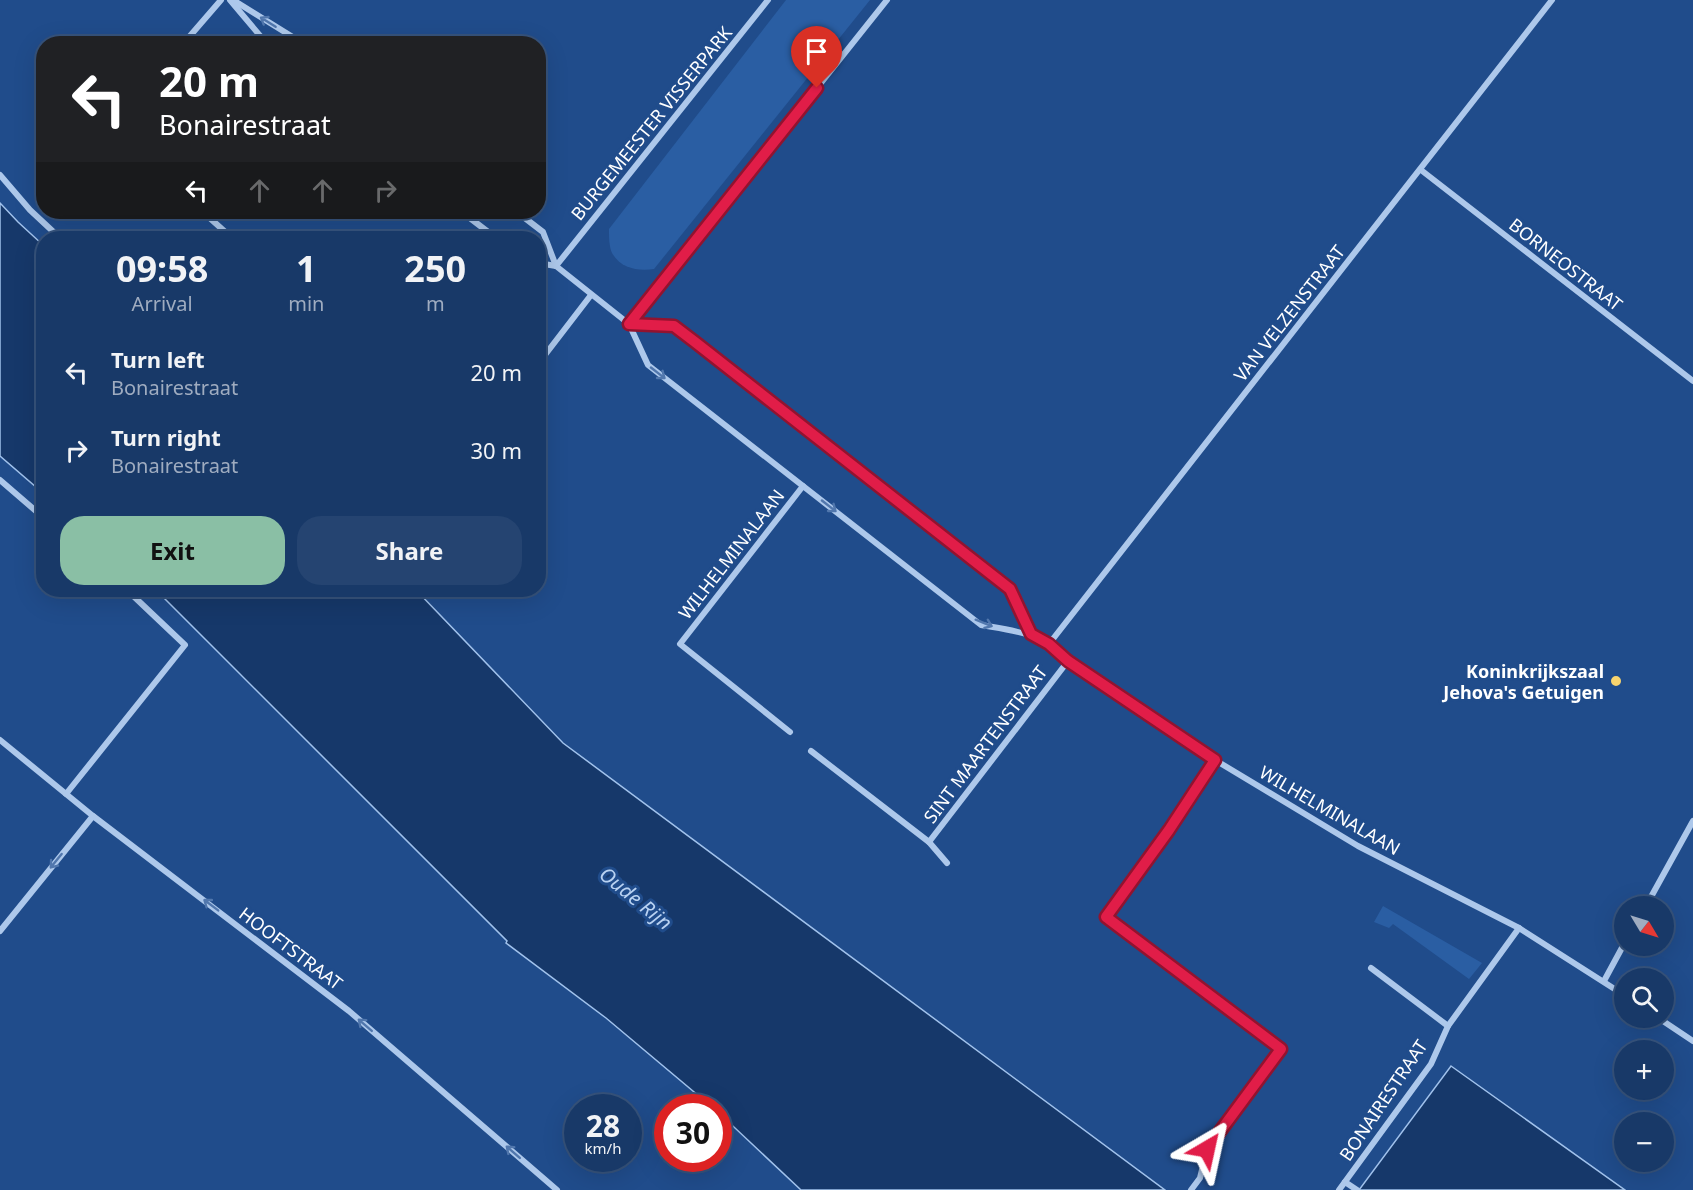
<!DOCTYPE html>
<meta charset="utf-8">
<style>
:root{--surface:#183968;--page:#254471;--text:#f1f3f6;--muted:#9facc0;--line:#36537c;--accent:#8abfa5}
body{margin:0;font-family:"Noto Sans",sans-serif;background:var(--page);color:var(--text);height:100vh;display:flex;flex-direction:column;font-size:22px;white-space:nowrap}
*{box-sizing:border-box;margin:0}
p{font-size:20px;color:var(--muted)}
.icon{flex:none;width:33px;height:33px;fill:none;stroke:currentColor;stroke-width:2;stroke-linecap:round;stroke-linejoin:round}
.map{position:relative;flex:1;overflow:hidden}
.details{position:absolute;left:36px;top:231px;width:510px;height:366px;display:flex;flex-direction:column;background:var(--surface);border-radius:24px;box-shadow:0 6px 24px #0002,0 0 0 2px var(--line)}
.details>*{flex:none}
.guide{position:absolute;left:36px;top:36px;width:510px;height:183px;border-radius:24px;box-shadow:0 6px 24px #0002,0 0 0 2px var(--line);background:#202124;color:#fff;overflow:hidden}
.needle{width:39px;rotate:128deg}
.fabs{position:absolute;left:1614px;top:896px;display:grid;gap:12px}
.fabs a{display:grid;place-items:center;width:60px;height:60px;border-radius:50%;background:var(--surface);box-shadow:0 6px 24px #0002,0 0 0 2px var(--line);font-size:30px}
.speed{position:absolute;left:564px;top:1094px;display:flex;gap:12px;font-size:30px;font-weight:700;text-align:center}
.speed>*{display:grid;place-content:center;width:78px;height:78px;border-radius:50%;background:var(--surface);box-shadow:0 6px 24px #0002,0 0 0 2px var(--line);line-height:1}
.speed small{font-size:15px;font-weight:400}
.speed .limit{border:9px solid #d22;background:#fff;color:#111}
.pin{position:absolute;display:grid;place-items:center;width:51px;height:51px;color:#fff;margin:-62px -26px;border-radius:50% 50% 50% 0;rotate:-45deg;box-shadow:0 0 6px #0007}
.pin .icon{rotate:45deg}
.me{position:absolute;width:66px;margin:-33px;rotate:36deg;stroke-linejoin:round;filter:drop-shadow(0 0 4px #0008)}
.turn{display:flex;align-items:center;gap:21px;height:126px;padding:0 24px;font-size:27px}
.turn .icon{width:78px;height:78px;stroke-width:2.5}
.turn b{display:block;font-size:42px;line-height:51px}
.lanes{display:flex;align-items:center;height:57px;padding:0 24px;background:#0003;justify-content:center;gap:30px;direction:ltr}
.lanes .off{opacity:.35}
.eta{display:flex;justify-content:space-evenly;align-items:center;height:102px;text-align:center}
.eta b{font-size:36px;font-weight:700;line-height:42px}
.primary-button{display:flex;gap:12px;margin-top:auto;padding:12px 24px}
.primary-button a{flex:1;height:69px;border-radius:24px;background:var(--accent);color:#111;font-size:24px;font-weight:700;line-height:69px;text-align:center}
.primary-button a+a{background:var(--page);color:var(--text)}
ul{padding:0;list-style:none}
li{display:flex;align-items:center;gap:18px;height:78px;padding:0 24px}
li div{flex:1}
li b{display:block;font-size:22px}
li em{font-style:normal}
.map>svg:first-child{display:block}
.green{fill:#2a5ea3}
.water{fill:#16386a;stroke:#a1c2ec;stroke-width:1.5}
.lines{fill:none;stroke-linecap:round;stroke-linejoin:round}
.street{stroke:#adc8eb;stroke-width:6}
.oneway{stroke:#5177ad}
.route-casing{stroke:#92132f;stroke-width:15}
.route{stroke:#e11d48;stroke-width:10}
.poi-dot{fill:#f8d46e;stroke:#204c8b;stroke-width:2}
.labels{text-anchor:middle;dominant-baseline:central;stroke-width:6;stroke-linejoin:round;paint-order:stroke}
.street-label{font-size:18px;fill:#fff;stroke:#204c8b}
.poi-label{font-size:18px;font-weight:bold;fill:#fff;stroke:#204c8b;text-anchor:end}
.water-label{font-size:20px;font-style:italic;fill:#b9d2f2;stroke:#204c8b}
</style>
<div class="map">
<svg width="1693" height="1190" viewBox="0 0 1693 1190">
<rect width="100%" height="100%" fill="#204c8b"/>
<g class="green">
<path d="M786,0H870L654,269C638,271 621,269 612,253C609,247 609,236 609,229Z"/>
<polygon points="1383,906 1482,963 1469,979 1393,924 1389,928 1374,922"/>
</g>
<g class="water">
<polygon points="0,203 18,222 43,245 43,493 0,456"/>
<polygon points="156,590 416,590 563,743 1165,1190 801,1190 719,1113 718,1107 712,1107 606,1018 506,943 507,941"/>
<polygon points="1451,1066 1625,1190 1359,1190"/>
</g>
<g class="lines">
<g class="street">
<polyline points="230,0 267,44"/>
<polyline points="233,0 304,44"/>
<polyline points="183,44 221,0"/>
<polyline points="1421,170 1693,381"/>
<polyline points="0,175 30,210 60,238"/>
<polyline points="203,212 232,238"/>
<polyline points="462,212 496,238"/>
<path d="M517,212L543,232L556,266L629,324L648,365L981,625C1022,632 1036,632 1068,661L1215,760L1358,846L1519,928L1624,995"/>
<polyline points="538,263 556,266"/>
<polyline points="556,266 768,0"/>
<polyline points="629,324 674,326 695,342 1010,589 1031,634"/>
<polyline points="629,324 887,0"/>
<polyline points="538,364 591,295"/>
<polyline points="0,480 44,518"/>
<polyline points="1049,644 1552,0"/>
<polyline points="790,732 680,644 803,486"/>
<polyline points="0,740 93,816 349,1011 557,1190"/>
<polyline points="811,751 929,842 1068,661"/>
<polyline points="66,794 185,645 127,590"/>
<polyline points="929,842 947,863"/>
<polyline points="1646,906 1693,821"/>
<polyline points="0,931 93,816"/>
<polyline points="1371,968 1448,1026 1519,928"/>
<polyline points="1604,981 1624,944"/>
<polyline points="1657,1017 1693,1041"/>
<polyline points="1345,1182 1357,1190"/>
<polyline points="1191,1190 1200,1178 1207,1149 1280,1049 1105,917 1169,830 1215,760"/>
<polyline points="1339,1190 1431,1064 1448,1026"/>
</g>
</g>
<defs><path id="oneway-shaft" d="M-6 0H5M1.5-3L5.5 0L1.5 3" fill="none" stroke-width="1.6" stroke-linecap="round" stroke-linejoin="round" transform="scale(1.5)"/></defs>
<g class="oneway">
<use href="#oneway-shaft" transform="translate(268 22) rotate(-148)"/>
<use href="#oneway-shaft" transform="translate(658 373) rotate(38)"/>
<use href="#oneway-shaft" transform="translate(829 506) rotate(38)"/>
<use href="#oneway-shaft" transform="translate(984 623) rotate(22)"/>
<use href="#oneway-shaft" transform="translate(56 861) rotate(129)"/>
<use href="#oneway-shaft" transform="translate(211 905) rotate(-143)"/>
<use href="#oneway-shaft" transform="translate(365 1025) rotate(-139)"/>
<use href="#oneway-shaft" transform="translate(513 1152) rotate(-139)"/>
</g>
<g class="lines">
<defs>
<polyline id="route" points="817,88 629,324 674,326 695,342 1010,589 1031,634 1049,644 1068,661 1215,760 1169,830 1106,917 1281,1049 1207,1149"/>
</defs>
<use href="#route" class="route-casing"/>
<use href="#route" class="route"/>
</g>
<circle class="poi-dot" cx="1616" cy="681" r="6"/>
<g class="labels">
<g class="street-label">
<text transform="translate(651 123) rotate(-51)">BURGEMEESTER VISSERPARK</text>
<text transform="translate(1566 264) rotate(38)">BORNEOSTRAAT</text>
<text transform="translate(1289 313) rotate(-52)">VAN VELZENSTRAAT</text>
<text transform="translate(731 554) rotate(-52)">WILHELMINALAAN</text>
<text transform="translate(985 744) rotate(-53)">SINT MAARTENSTRAAT</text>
<text transform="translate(1330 810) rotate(30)">WILHELMINALAAN</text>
<text transform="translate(291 948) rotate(37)">HOOFTSTRAAT</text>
<text transform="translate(1383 1100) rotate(-56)">BONAIRESTRAAT</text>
</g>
<g class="poi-label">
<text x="1604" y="671">Koninkrijkszaal<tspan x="1604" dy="21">Jehova's Getuigen</tspan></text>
</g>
<g class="water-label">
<text transform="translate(636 898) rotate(39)">Oude Rijn</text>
</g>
</g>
</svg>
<div class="fabs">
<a><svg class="needle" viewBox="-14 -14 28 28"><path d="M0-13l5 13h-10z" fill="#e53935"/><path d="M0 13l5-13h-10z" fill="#9facc0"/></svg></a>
<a><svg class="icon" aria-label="search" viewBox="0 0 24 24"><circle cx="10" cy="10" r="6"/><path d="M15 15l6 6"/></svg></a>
<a>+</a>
<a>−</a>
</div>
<div class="speed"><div>28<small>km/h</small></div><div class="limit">30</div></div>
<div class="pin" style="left:817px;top:88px;background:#d93025"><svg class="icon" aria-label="arrive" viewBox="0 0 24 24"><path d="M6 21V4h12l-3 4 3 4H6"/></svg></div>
<svg class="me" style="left:1207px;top:1149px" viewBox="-20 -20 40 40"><path d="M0-17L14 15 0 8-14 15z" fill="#e11d48" stroke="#fff" stroke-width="4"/></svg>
<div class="guide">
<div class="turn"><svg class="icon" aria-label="left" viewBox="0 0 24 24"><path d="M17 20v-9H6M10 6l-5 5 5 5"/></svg><div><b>20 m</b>Bonairestraat</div></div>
<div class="lanes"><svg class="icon" aria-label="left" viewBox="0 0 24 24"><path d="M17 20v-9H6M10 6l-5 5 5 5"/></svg><svg class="icon off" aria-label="ahead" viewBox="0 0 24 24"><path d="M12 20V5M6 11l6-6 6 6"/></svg><svg class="icon off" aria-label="ahead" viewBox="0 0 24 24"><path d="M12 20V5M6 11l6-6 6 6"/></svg><svg class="icon off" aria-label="right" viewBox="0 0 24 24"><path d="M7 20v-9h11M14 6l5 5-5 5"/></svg></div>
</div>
<section class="details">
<div class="eta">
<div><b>09:58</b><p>Arrival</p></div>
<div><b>1</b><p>min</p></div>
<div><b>250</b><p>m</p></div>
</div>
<ul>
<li><svg class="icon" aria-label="left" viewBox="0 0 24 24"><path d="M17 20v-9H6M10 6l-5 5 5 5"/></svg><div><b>Turn left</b><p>Bonairestraat</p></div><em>20 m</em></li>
<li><svg class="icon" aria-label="right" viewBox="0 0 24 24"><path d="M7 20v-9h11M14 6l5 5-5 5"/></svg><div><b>Turn right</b><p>Bonairestraat</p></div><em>30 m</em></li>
</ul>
<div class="primary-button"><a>Exit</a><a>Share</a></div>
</section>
</div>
